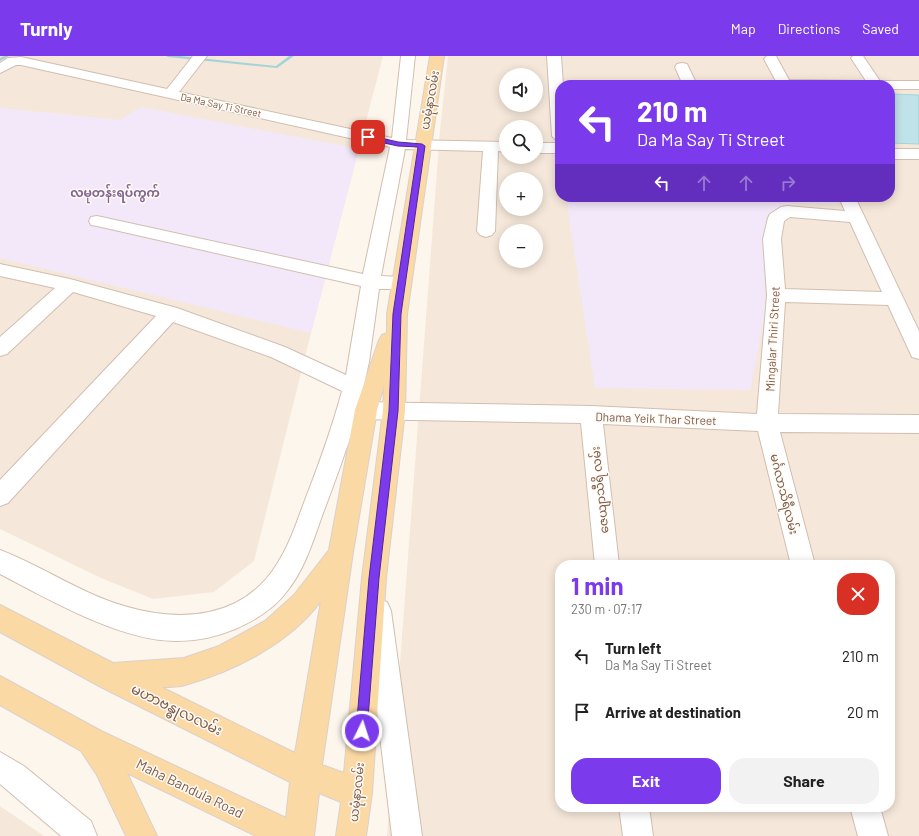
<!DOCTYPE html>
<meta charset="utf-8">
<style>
:root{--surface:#fff;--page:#f2f2f2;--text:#222;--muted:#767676;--accent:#7c3aed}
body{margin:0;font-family:Barlow,"Noto Sans Myanmar",sans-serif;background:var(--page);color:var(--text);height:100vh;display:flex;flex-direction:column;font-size:15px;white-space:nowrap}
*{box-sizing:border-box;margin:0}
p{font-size:13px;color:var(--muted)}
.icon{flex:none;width:22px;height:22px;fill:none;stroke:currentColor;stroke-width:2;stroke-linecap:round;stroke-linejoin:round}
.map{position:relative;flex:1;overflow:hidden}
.drawer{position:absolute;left:555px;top:504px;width:340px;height:252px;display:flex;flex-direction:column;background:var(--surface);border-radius:16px;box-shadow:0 2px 10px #0003}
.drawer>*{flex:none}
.top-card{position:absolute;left:555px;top:24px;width:340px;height:122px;border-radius:16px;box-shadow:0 2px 10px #0003;background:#7c3aed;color:#fff;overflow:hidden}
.buttons{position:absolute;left:499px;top:12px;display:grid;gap:8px}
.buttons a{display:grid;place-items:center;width:44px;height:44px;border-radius:50%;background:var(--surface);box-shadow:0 2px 10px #0003;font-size:20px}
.pin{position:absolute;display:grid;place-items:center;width:34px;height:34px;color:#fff;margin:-17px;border-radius:8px;box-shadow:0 2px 6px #0006}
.me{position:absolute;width:44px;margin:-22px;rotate:4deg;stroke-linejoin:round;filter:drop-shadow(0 0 3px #0008)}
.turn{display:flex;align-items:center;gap:14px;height:84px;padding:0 16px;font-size:18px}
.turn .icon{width:52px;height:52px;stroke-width:2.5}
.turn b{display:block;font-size:28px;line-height:34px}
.lanes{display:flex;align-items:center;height:38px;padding:0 16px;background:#0003;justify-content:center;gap:20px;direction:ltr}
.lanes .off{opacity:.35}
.round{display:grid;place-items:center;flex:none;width:42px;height:42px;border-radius:16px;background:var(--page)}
.overview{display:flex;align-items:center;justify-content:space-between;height:68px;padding:0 16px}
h1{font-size:24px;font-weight:700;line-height:30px;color:var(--accent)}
.action{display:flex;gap:8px;margin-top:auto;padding:8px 16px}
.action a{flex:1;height:46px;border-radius:16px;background:var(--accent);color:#fff;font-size:16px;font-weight:700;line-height:46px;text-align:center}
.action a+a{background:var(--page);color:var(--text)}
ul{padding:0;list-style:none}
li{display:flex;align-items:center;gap:12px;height:56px;padding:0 16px}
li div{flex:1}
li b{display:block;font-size:15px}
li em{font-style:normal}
header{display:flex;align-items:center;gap:24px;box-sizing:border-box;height:56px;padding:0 20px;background:var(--accent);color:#fff}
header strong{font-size:19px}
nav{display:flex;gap:22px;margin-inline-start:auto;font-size:14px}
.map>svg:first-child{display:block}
.residential{fill:#f5e8da;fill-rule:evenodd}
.education{fill:#f3e8fa}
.water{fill:#bfe3e8;stroke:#a5d3da}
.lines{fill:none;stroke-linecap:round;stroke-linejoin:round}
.stream{fill:#a5d3da;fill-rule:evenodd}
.minor-casing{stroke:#d1beb0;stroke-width:2}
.major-casing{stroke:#dad1cd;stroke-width:2}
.minor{fill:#fff;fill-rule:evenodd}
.major{fill:#fbd9a5;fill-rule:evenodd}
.route{fill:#7c3aed;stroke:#51269a}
.labels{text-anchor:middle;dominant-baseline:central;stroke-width:3;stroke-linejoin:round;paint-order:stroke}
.far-street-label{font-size:10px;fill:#7a5c4d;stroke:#fffaf3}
.street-label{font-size:12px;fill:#7a5c4d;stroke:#fffaf3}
.far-quarter-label{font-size:12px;font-weight:bold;fill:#846695;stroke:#fffaf3}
.near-street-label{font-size:14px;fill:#7a5c4d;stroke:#fffaf3}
</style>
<header>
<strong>Turnly</strong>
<nav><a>Map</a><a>Directions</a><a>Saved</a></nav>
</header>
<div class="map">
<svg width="919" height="780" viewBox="0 0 919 780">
<rect width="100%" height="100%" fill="#fdf6ec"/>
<g class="residential">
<polygon points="0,0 383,0 311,277 254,505 214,536 153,543 101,522 0,473"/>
<path d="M448,0H919V780H387L440,75ZM506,19H536V49H506ZM560,29H890V141H560ZM506,71H536V101H506ZM506,123H536V153H506ZM506,175H536V205H506ZM560,509H890V751H560Z"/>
<polygon points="0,750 44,780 0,780"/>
</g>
<g class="education">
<polygon points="141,51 359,93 311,277 0,202 0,52 120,64"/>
<polygon points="566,141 834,141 838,149 809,147 783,150 767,158 764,183 765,256 750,334 595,332"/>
</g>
<polygon class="water" points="890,38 919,39 919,88 890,87"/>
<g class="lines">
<g class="stream">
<polygon points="4,0 9,0 0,5 0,2"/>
<polygon points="166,0 181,0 276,10 289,0 294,0 277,12 168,1"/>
</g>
<defs>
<g id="minor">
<path d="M193,0H207L179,36L392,82L401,0H415L406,84L506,86V96L498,95L495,175L492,179L486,181L480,179L477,175L483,95L405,93L381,220L402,221L408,223L411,227L408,231L402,233H379L369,306L360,346L591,350L757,358L767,239L763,183L768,162L770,158L781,151L787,150L845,155L839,141H855L919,275V303L912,301L888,249L785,246L778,358L919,359V377L780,376L815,509H791L758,375L603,368L619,509H595L581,367L356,363C346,396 334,428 322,460C313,485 305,512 288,534C275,552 256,564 235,573C216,581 198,585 177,585C122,586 48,543 0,518V494C42,510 80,537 124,550C181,567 243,563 277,508C290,488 297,465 305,444C319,408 332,372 342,335L271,301L173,266L8,447L0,450V424L156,260L73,236L7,298L0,300V281L55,232L0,220V208L70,223L177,252L285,291L346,319L361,230L97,170L91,169L89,165L91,161L97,160L363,218L390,91L21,9H16L0,17V7L8,2L21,1L167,33ZM790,161L850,166L882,236L785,233L781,183L784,165Z"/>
<polygon points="547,0 561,0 563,29 560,29 560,85 555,83 552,80"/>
<polygon points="767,0 776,0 789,24 866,25 851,2 853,0 863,0 880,25 919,25 919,33 890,33 890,29 778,29 764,3"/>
<polygon points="682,7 687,8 697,29 683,29 675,11 677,8"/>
<rect x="536" y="87" width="24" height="10"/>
<rect x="890" y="93" width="29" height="10"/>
<polygon points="378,543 387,546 391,555 422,780 392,780 365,555 369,546"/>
<polygon points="0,696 24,710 91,765 97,780 61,780 0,728"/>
<polygon points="619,751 649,751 653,780 623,780"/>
<polygon points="850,751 880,751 888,780 858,780"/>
</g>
<path id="major" d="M430,0H444L407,258L405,355L386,522L372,737L366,780H336L341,746L319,737L314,780H256L127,717L157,780H126L97,719L81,695L0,649V620L101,675L286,762L290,726L101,631L0,576V549L113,607L184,602L219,590L265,565L294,539L329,494L355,354L379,284L382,279L387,277V258ZM384,329L383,355L362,522L344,717L322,709L353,496L377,354ZM321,545L295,697L161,631C169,631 178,631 185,629C235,615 290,587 321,545Z"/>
</defs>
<use href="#minor" class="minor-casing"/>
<use href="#major" class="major-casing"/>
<use href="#minor" class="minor"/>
<use href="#major" class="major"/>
</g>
<polygon class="route" points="368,79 398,86 422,88 425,90 401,258 398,355 379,522 367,675 366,679 362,681 357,679 356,675 369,522 389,355 393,258 418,91 398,90 366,83 365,81"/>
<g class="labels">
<g class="far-street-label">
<text transform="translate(221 49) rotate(12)">Da Ma Say Ti Street</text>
</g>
<g class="street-label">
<text transform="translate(429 44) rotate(-80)">ယမုံနာလမ်း</text>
<text transform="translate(772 283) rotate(-87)">Mingalar Thiri Street</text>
<text transform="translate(656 362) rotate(2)">Dhama Yeik Thar Street</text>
<text transform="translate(599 434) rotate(-96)">ဇေယျာသီရိ လမ်း</text>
<text transform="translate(785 438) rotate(76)">မင်္ဂလာသိရီလမ်း</text>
<text transform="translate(356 736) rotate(-84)">ယမုံနာလမ်း</text>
</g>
<g class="far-quarter-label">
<text x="115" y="136">လမုတန်းရပ်ကွက်</text>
</g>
<g class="near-street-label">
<text transform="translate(177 653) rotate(26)">မဟာဗန္ဓုလလမ်း</text>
<text transform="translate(190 732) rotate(26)">Maha Bandula Road</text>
</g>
</g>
</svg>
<div class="buttons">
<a><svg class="icon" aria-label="sound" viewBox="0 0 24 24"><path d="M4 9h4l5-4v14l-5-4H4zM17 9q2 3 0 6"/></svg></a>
<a><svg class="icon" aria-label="search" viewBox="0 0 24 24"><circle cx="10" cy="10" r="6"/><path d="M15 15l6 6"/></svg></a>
<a>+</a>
<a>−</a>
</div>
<div class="pin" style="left:368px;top:81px;background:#d93025"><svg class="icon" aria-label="arrive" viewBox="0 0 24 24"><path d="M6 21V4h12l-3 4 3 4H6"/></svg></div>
<svg class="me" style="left:362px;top:675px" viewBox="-20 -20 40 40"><circle r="17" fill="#7c3aed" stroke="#fff" stroke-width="3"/><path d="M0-11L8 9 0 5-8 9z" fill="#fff"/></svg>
<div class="top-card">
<div class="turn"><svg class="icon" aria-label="left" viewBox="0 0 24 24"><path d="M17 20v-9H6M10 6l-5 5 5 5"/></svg><div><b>210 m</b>Da Ma Say Ti Street</div></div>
<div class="lanes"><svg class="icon" aria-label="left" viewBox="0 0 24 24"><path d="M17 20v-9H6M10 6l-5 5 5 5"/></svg><svg class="icon off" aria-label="ahead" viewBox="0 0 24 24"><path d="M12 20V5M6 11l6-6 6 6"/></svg><svg class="icon off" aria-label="ahead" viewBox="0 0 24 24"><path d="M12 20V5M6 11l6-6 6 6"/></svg><svg class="icon off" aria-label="right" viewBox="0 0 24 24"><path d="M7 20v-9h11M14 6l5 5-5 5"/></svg></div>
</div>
<section class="drawer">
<div class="overview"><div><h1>1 min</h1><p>230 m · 07:17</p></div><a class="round" style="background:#d93025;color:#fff"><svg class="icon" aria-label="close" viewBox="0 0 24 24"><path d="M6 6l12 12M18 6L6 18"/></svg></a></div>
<ul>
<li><svg class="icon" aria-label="left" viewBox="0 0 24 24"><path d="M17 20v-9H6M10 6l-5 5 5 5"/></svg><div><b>Turn left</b><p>Da Ma Say Ti Street</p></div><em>210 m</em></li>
<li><svg class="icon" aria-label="arrive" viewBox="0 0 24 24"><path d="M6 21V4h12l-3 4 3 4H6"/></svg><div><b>Arrive at destination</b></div><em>20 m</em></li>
</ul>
<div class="action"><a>Exit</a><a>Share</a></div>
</section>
</div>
